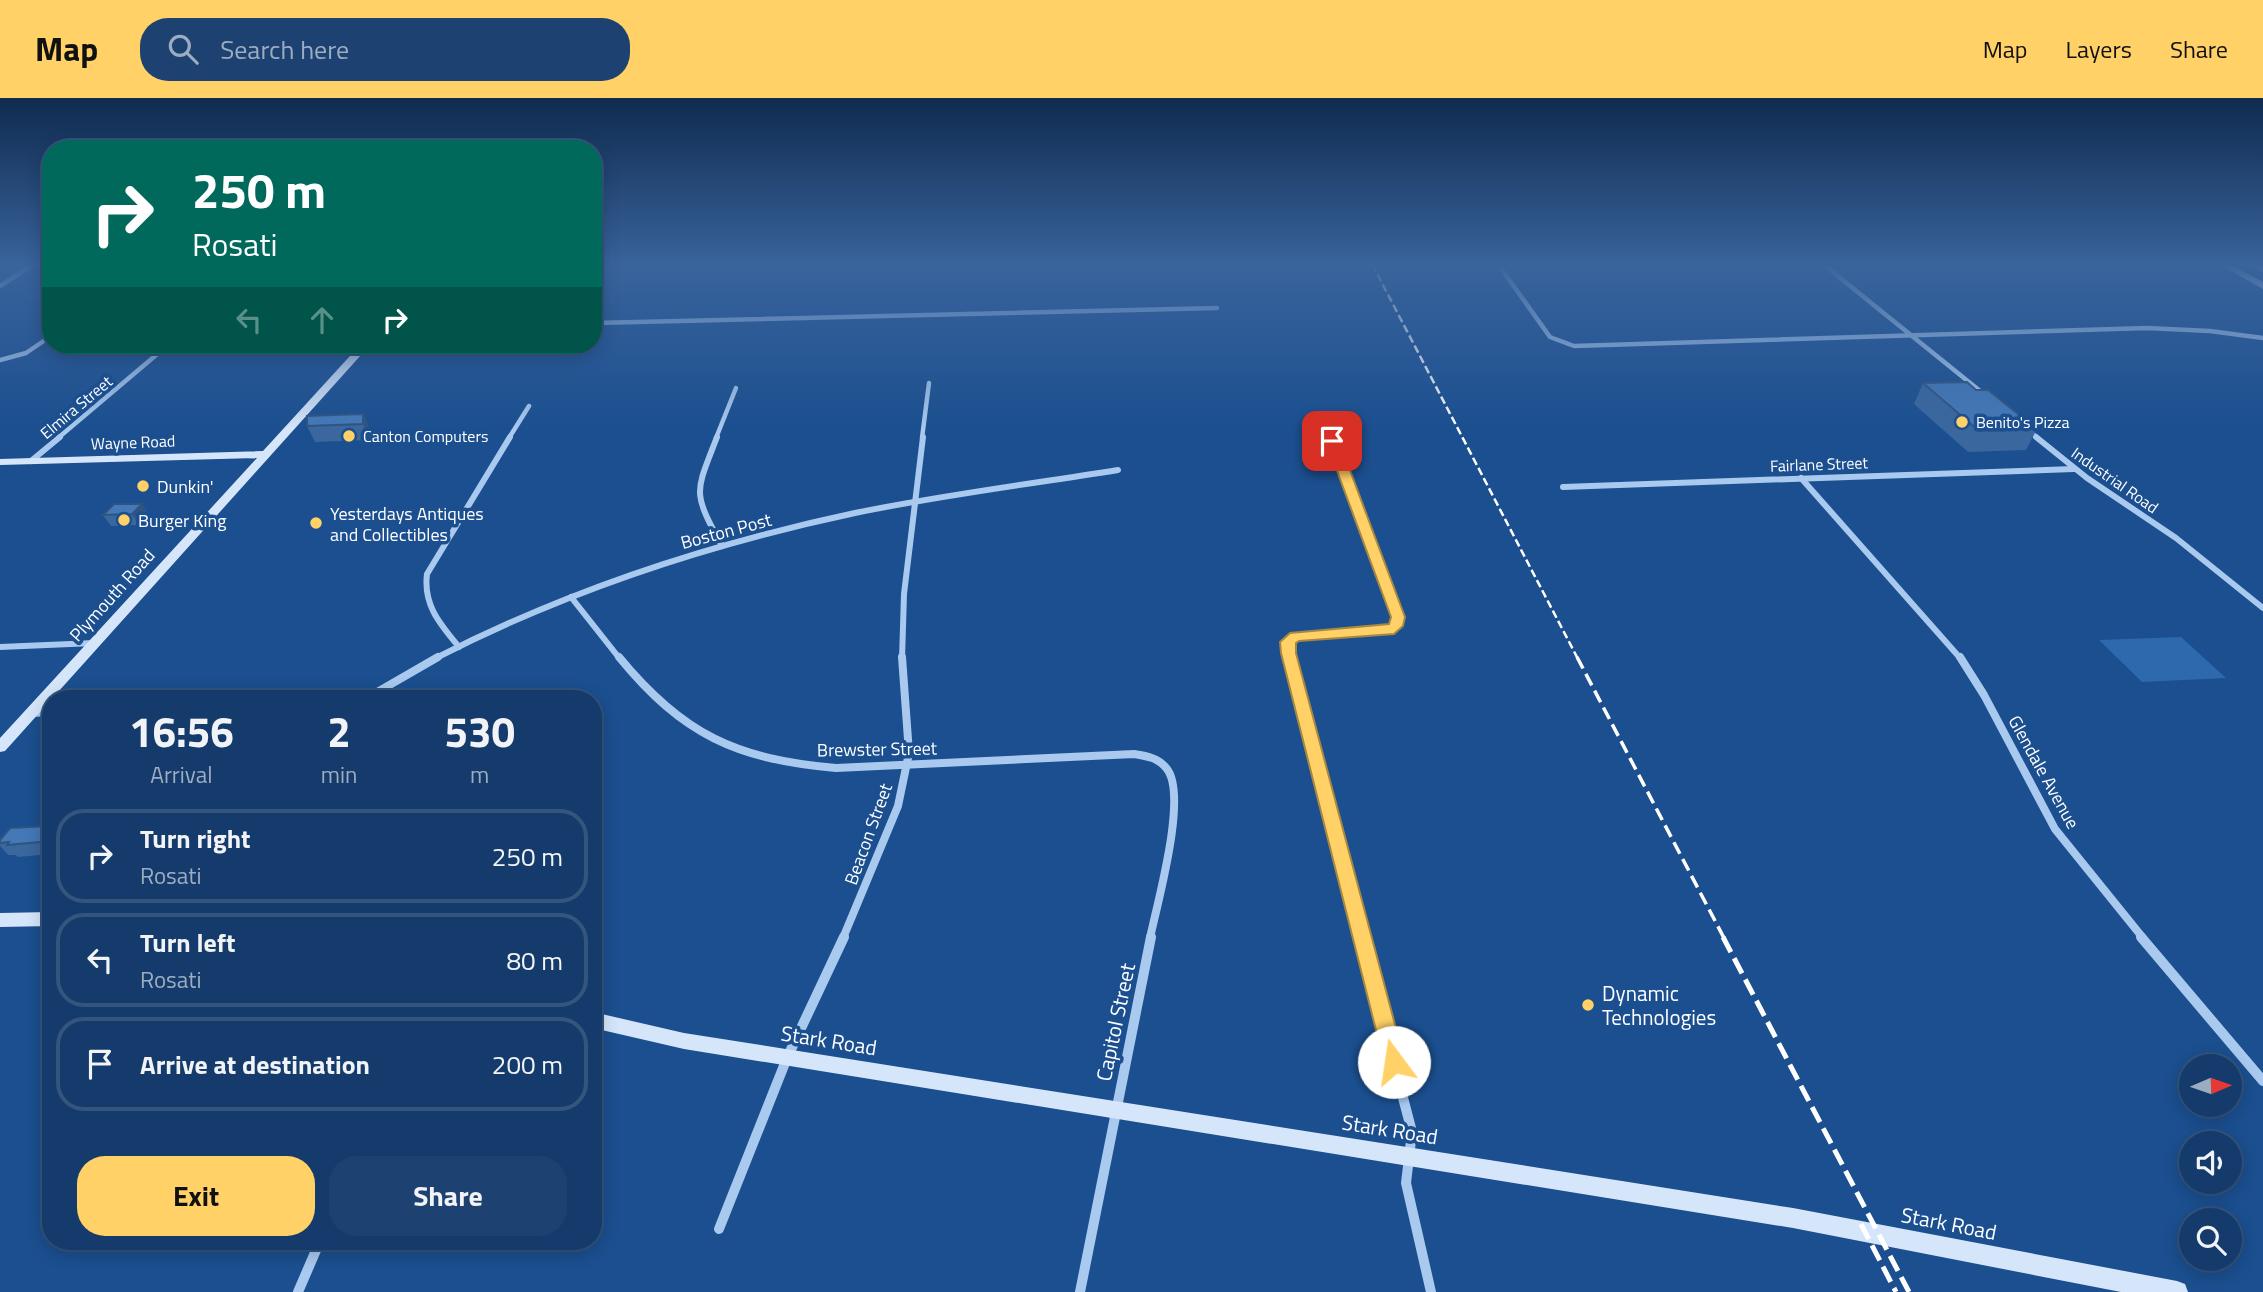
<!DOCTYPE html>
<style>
:root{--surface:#143b6b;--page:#1d4271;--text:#f1f3f6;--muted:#9dadc1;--line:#33557e;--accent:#ffd166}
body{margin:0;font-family:"Titillium Web",sans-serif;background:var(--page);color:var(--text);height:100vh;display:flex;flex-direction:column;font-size:26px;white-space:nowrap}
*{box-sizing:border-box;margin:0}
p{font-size:23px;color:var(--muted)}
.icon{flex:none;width:38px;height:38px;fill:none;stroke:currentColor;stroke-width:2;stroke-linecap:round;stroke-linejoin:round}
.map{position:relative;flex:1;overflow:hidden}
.panel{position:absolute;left:42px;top:592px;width:560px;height:560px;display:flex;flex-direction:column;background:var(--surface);border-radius:28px;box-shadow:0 4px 18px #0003,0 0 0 2px var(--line)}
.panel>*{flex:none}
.banner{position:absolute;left:42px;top:42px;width:560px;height:214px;border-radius:28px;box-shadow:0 4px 18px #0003,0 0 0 2px var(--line);background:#00695c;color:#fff;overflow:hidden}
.needle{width:46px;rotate:88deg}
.tools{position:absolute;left:2179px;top:956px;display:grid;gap:14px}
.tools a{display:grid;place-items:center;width:63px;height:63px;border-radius:50%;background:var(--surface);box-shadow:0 4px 18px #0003,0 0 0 2px var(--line);font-size:35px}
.pin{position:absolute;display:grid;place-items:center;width:60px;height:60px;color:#fff;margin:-30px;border-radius:14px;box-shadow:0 4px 10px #0006}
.me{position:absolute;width:77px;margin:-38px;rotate:346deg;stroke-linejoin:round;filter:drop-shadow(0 0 5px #0008)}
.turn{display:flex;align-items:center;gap:24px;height:147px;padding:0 35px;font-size:32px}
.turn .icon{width:91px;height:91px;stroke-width:2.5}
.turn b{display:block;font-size:49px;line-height:60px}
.lanes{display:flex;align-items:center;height:66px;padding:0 35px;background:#0003;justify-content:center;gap:35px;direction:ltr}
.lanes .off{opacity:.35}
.eta{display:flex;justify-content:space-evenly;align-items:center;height:119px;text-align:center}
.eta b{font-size:42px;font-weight:700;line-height:49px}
.button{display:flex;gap:14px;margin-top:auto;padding:14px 35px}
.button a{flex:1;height:80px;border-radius:28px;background:var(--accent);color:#111;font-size:28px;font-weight:700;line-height:80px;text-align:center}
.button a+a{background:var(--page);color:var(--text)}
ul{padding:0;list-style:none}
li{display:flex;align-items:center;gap:21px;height:94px;margin:0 14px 10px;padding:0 21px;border:4px solid var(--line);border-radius:28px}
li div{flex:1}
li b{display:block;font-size:26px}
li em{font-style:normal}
header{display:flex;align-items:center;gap:42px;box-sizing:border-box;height:98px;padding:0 35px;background:var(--accent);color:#111}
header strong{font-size:33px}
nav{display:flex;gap:38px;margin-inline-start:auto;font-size:24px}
.search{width:490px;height:63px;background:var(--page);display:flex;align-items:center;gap:18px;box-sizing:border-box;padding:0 24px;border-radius:28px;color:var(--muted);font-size:26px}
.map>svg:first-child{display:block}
.green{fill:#2e69ad}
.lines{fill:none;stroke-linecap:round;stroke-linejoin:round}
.street-far3{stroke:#a9c9ee;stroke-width:4.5}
.street-far2{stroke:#a9c9ee;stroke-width:6}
.street-far1{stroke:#a9c9ee;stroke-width:8}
.street{stroke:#a9c9ee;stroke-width:10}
.secondary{fill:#d6e6fa;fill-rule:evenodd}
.highway{fill:#fff;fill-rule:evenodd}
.rail-far2{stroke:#fff;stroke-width:2.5;stroke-dasharray:8 3.5;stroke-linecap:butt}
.rail-far1{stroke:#fff;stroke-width:3.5;stroke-dasharray:13 6;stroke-linecap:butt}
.rail{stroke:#fff;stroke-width:5;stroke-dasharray:17 7;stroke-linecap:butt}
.wall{fill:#3a679d}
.shaded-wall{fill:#305480}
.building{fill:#4478b7;stroke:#305480;stroke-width:2}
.route{fill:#ffd166;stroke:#a68842;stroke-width:2}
.poi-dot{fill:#ffd166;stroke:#1b4f8f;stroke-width:2.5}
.labels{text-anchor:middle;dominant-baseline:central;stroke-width:7;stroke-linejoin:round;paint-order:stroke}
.far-street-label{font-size:16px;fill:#fff;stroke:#1b4f8f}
.far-poi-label{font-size:16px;fill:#fff;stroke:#1b4f8f;text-anchor:start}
.poi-label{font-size:18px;fill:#fff;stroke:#1b4f8f;text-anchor:start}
.street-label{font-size:18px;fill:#fff;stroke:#1b4f8f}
.near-poi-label{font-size:21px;fill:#fff;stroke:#1b4f8f;text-anchor:start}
.near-street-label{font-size:21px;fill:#fff;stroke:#1b4f8f}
</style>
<header>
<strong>Map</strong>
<div class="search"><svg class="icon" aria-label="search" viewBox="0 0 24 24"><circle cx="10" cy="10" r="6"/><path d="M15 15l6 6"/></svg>Search here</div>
<nav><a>Map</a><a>Layers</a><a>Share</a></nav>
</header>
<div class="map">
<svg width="2263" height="1194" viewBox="0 0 2263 1194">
<rect width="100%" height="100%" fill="#1b4f8f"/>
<polygon class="green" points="2181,539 2226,580 2142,584 2099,542"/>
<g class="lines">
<g class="street-far3">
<polyline points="1498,166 1550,239 1574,248 2147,230 2210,233 2263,240"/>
<polyline points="1823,166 1985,297"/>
<polyline points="0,188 34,166"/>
<polyline points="593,225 1217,210"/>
<polyline points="0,262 26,255 51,238"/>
<polyline points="1323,318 1331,340"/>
<polyline points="2026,331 2038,340"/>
<polyline points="58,340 168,247"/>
<polyline points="509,340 529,308"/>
<polyline points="716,340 736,290"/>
<polyline points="922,340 929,285"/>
</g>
<g class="street-far2">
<path d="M717,339C695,396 692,393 722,448"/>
<polyline points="2036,339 2087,380 2176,440 2263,510"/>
<polyline points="31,363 60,339"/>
<polyline points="1801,380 1961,561"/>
<polyline points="1563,389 2074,371"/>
<polyline points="571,499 620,561"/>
<polyline points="0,549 94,545"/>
<path d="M459,549C440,526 423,507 427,476L510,339"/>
<path d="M434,561C568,492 709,446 855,415C942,397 1031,386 1118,372"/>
<polyline points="902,561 904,496 923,339"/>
<polyline points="1289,561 1288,544 1296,538 1389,533 1396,528 1398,519 1331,339"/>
</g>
<g class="street-far1">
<path d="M619,559C683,637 736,661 836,670L1134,656C1147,658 1159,660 1167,671C1188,698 1157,806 1150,840"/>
<polyline points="1289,559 1362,840"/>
<polyline points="1960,559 1984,597 2055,731 2143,840"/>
<polyline points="367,600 438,559"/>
<polyline points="31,615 51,614"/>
<polyline points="843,840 898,708 909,655 902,559"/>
</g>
<g class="street">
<polyline points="1361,839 1412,1034 1406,1085 1431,1194"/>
<polyline points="2141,839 2263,983"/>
<polyline points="719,1131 787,960 844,839"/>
<polyline points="298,1194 320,1143"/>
<polyline points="1080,1194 1151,839"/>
</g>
<g class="secondary">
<polygon points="2219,166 2229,166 2263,184 2263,191"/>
<polygon points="360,247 370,247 5,653 0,654 0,640 257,360 0,367 0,361 263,353"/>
<polygon points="51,814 51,828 0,829 0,815"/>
<polygon points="593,914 684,935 1793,1110 2177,1183 2185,1186 2188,1194 2121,1194 1793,1130 684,951 593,930"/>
</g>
<polygon class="highway" points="2250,166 2263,166 2263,174"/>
<polyline class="rail-far2" points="1372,166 1578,561"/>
<polyline class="rail-far1" points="1577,559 1724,840"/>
<g class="rail">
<polyline points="1723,839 1909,1194"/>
<polyline points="1861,1126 1896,1194"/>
</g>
</g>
<g class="wall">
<polygon points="593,166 705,166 593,169"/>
<polygon points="796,166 871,166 870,171 799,173 798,167"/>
<polygon points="1923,285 1976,292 2037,331 2026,352 1968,354 1914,306"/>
<polygon points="363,316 370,332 370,342 315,344 307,328"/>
<polygon points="142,406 149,417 139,427 111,428 103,417"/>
<polygon points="51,728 51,756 18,759 16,757 8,757 0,748 0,742"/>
</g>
<g class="shaded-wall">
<polygon points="363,316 370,332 370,342 363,326"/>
<polygon points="142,406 149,417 139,427 132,416"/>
</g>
<g class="building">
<polygon points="1967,284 1976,292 1988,292 2037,331 1979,333 1923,285"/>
<polygon points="363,316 363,326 307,328 307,318"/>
<polygon points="114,406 142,406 132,416 103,417"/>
<polygon points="51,728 51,743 7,747 9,744 0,745 0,742 10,730"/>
</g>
<linearGradient id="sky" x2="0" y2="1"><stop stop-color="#0f2b4f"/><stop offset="0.5" stop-color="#39639b"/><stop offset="1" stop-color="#39639b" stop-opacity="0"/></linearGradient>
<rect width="2263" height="333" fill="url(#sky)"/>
<polygon class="route" points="1332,340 1339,343 1405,519 1403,528 1394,536 1299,543 1296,545 1296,555 1405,964 1402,970 1394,973 1387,970 1384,964 1281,555 1280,544 1290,535 1389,526 1391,519 1326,343"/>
<g class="poi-dot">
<circle cx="1962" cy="324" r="7"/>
<circle cx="349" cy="338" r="7"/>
<circle cx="143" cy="388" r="7"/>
<circle cx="124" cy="422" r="7"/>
<circle cx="316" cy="425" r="7"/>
<circle cx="1588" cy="907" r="7"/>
</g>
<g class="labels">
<g class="far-street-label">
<text transform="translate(76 309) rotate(-40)">Elmira Street</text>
<text transform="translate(133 344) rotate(-2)">Wayne Road</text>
<text transform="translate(1819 366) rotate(-2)">Fairlane Street</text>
<text transform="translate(2115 382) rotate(35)">Industrial Road</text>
</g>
<g class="far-poi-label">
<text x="1976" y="324">Benito's Pizza</text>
<text x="363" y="338">Canton Computers</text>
</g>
<g class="poi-label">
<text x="157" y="388">Dunkin'</text>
<text x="330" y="415">Yesterdays Antiques<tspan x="330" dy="21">and Collectibles</tspan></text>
<text x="138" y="422">Burger King</text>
</g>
<g class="street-label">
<text transform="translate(726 433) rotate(-15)">Boston Post</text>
<text transform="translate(112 497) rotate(-48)">Plymouth Road</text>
<text transform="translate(877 651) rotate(-1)">Brewster Street</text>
<text transform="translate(2044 674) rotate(61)">Glendale Avenue</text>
<text transform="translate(868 736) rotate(-70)">Beacon Street</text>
</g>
<g class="near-poi-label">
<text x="1602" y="895">Dynamic<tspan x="1602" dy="24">Technologies</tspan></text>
</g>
<g class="near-street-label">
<text transform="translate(1115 924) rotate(-78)">Capitol Street</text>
<text transform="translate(829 942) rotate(9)">Stark Road</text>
<text transform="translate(1390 1031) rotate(9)">Stark Road</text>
<text transform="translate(1949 1125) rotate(11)">Stark Road</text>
</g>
</g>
</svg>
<div class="tools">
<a><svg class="needle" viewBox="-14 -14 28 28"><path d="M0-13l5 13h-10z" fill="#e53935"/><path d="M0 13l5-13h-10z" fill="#9dadc1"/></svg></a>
<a><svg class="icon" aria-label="sound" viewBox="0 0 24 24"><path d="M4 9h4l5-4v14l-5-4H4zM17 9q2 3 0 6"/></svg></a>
<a><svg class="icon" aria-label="search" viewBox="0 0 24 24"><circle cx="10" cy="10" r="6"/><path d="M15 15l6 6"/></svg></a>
</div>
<div class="pin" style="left:1332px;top:343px;background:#d93025"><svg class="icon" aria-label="arrive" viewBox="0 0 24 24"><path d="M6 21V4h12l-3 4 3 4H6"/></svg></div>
<svg class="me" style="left:1394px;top:964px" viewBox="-20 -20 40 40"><circle r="19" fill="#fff"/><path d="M0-13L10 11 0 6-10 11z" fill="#ffd166"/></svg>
<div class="banner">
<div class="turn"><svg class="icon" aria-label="right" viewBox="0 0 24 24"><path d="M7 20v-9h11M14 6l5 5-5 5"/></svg><div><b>250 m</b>Rosati</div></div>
<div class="lanes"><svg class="icon off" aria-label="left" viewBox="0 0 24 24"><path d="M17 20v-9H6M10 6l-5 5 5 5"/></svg><svg class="icon off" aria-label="ahead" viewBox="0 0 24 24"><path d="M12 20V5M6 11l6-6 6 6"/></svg><svg class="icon" aria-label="right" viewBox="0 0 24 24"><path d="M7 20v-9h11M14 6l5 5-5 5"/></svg></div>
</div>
<section class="panel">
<div class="eta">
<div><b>16:56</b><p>Arrival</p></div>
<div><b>2</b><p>min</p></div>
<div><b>530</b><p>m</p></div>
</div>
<ul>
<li><svg class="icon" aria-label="right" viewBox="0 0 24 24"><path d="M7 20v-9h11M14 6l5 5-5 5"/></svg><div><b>Turn right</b><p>Rosati</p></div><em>250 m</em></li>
<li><svg class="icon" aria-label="left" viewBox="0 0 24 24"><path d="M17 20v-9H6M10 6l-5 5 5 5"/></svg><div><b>Turn left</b><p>Rosati</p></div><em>80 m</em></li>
<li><svg class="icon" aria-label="arrive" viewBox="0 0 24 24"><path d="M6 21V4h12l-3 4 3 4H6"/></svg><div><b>Arrive at destination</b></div><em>200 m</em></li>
</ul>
<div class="button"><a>Exit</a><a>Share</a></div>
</section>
</div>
